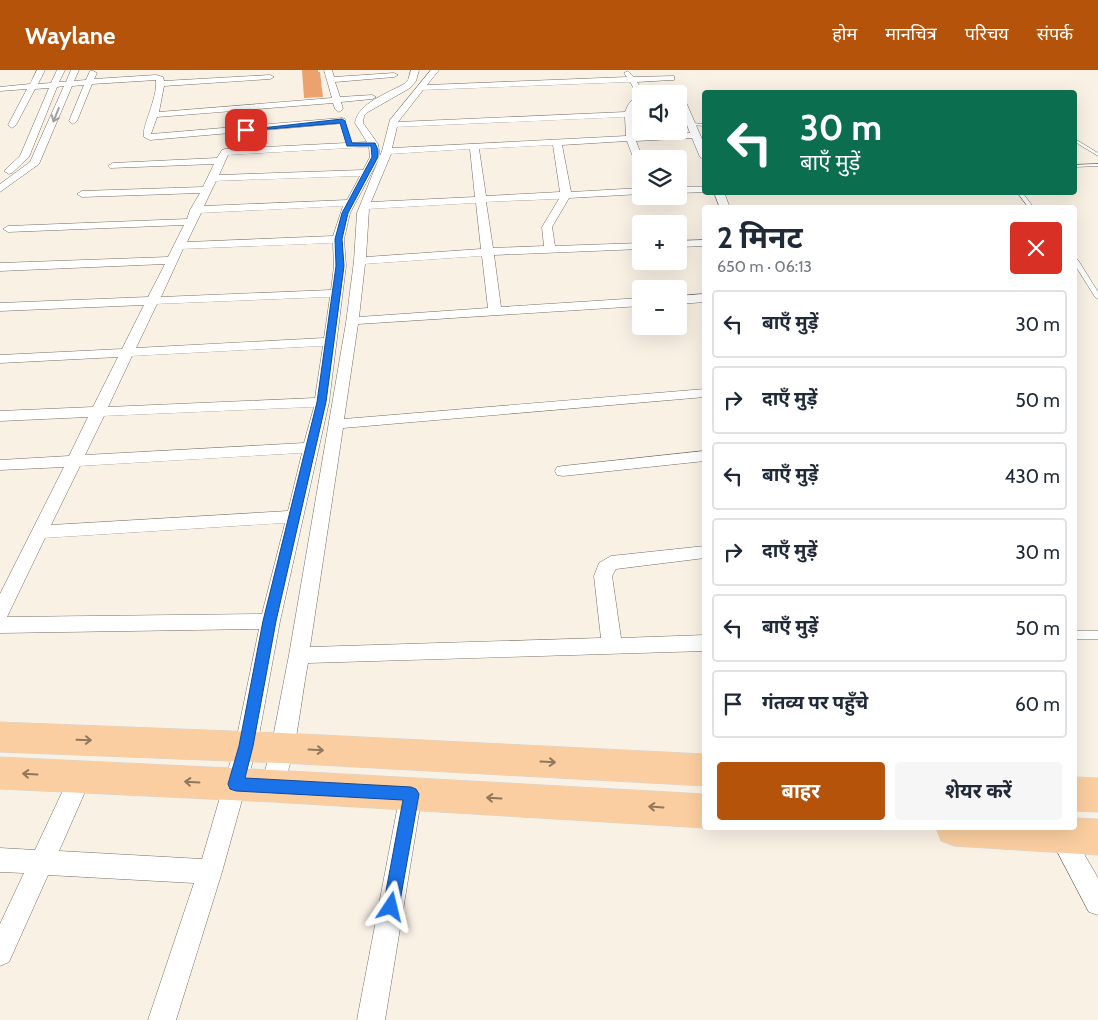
<!DOCTYPE html>
<html lang="hi">
<meta charset="utf-8">
<style>
:root{--surface:#fff;--page:#f6f6f7;--text:#1f2937;--muted:#747a83;--line:#e0e1e3;--accent:#b45309}
body{margin:0;font-family:Cabin,"Noto Sans Devanagari",sans-serif;background:var(--page);color:var(--text);height:100vh;display:flex;flex-direction:column;font-size:19px;white-space:nowrap}
*{box-sizing:border-box;margin:0}
p{font-size:16px;color:var(--muted)}
.icon{flex:none;width:28px;height:28px;fill:none;stroke:currentColor;stroke-width:2;stroke-linecap:round;stroke-linejoin:round}
.map{position:relative;flex:1;overflow:hidden}
.sheet{position:absolute;left:702px;top:135px;width:375px;height:625px;display:flex;flex-direction:column;background:var(--surface);border-radius:5px;box-shadow:0 5px 20px #0002}
.sheet>*{flex:none}
.guide{position:absolute;left:702px;top:20px;width:375px;height:105px;border-radius:5px;box-shadow:0 5px 20px #0002;background:#0b6e4f;color:#fff;overflow:hidden}
.controls{position:absolute;left:632px;top:15px;display:grid;gap:10px}
.controls a{display:grid;place-items:center;width:55px;height:55px;border-radius:5px;background:var(--surface);box-shadow:0 5px 20px #0002;font-size:25px}
.pin{position:absolute;display:grid;place-items:center;width:42px;height:42px;color:#fff;margin:-21px;border-radius:10px;box-shadow:0 2px 8px #0006}
.me{position:absolute;width:55px;margin:-28px;rotate:10deg;stroke-linejoin:round;filter:drop-shadow(0 0 4px #0008)}
.turn{display:flex;align-items:center;gap:18px;height:105px;padding:0 15px;font-size:22px}
.turn .icon{width:65px;height:65px;stroke-width:2.5}
.turn b{display:block;font-size:35px;line-height:42px}
.round{display:grid;place-items:center;flex:none;width:52px;height:52px;border-radius:5px;background:var(--page)}
.headline{display:flex;align-items:center;justify-content:space-between;height:85px;padding:0 15px}
h1{font-size:30px;font-weight:700;line-height:38px}
.cta{display:flex;gap:10px;margin-top:auto;padding:10px 15px}
.cta a{flex:1;height:58px;border-radius:5px;background:var(--accent);color:#fff;font-size:20px;font-weight:700;line-height:58px;text-align:center}
.cta a+a{background:var(--page);color:var(--text)}
ul{padding:0;list-style:none}
li{display:flex;align-items:center;gap:15px;height:68px;margin:0 10px 8px;padding:0 5px;border:2px solid var(--line);border-radius:5px}
li div{flex:1}
li b{display:block;font-size:19px}
li em{font-style:normal}
header{display:flex;align-items:center;gap:30px;box-sizing:border-box;height:70px;padding:0 25px;background:var(--accent);color:#fff}
header strong{font-size:24px}
nav{display:flex;gap:28px;margin-inline-start:auto;font-size:18px}
.map>svg:first-child{display:block}
.building{fill:#eba26f}
.lines{fill:none;stroke-linecap:round;stroke-linejoin:round}
.lane-casing{stroke:#756e64;stroke-width:1}
.street-casing{stroke:#756e64;stroke-width:1}
.primary-casing{stroke:#d4d4d3;stroke-width:1}
.lane{fill:#fff;fill-rule:evenodd}
.street{fill:#fff;fill-rule:evenodd}
.primary{fill:#facea0;fill-rule:evenodd}
.oneway{stroke:#a09f9d}
.oneway2{stroke:#91785c}
.route{fill:#1a73e8;stroke:#114b97}
</style>
<header>
<strong>Waylane</strong>
<nav><a>होम</a><a>मानचित्र</a><a>परिचय</a><a>संपर्क</a></nav>
</header>
<div class="map">
<svg width="1098" height="950" viewBox="0 0 1098 950">
<rect width="100%" height="100%" fill="#faf1e5"/>
<polygon class="building" points="302,0 318,0 318,2 320,2 323,27 304,28"/>
<g class="lines">
<defs>
<g id="lane">
<polygon points="692,53 705,54 705,56 690,55"/>
<polygon points="1075,69 1098,83 1098,86 1075,72"/>
<polygon points="1098,94 1098,96 1075,97 1075,95"/>
<polygon points="1017,122 1022,122 1034,138 1029,138"/>
<polygon points="1075,188 1078,190 1098,222 1098,229 1095,227 1075,195"/>
<rect x="1075" y="561" width="23" height="8"/>
</g>
<g id="street">
<path d="M37,0H45L38,14L51,13L57,0H65L59,12H66L71,0H79L74,11L86,10L90,1H93L97,3L94,9L156,5L163,7L164,11L270,5L274,7L270,9L164,16L159,42L332,28L324,0H332L334,7L394,3L398,5L394,7L335,12L340,27L372,25L376,27L372,29L341,32L343,39L339,42L335,39L333,33L157,47L151,64L342,48L345,49V53L150,70L144,67C141,58 158,28 156,10L92,14L77,51L73,54L69,51L84,15L72,16L39,94L0,122V114L30,92L64,16L57,17L29,87L12,103L9,104L4,101L20,86L49,18L35,19L16,55L12,58L8,55L27,19L0,21V17L30,14Z"/>
<path d="M411,0H419L416,11L410,18L368,42L364,46L363,53L378,74L380,87L350,143L344,169L346,196L329,332L280,551L257,676L222,802L176,950H148L194,813L48,805L9,892L0,896V854L24,803L0,802V778L35,780L73,699L81,696L89,699L92,706L59,781L202,789L235,676L259,559L0,563V524L64,397L0,400V390L69,386L88,347L0,351V341L93,337L118,287L0,293V285L122,279L144,235L0,241V233L148,227L165,194L0,201V193L168,187L184,155L8,162L3,159L8,156L187,149L190,140L200,123L82,127L77,124L82,121L203,117L214,94L110,98L108,96L113,93L217,88L222,80L225,79L367,72L355,53C358,33 388,23 404,14L408,10ZM369,77L370,87L363,100L219,105L228,85ZM360,106L347,130L204,136L216,111ZM343,136L333,166L187,172L201,143ZM333,173L334,196L331,220L161,227L183,179ZM330,227L324,268L136,278L157,234ZM323,276L315,328L108,337L132,286ZM314,337L304,373L85,385L104,346ZM302,383L288,441L51,455L80,396ZM285,453L262,544L7,547L45,468Z"/>
<path d="M431,0H439L427,15L627,7L624,3L628,1L634,7L674,6V10H671L637,12L645,24H641C641,31 636,35 634,42H641V46L633,47L635,65L690,63L679,34V24H676L682,23L705,76V90L700,87L692,68L636,71L643,89H641V98L636,95L627,71L562,75L571,122L641,118V124L569,128L552,157L555,176L641,173V179L494,185L501,237L641,228V236L358,254L344,349L705,319V327L343,358L310,577L601,568L594,506L599,493L611,486L705,476V488L616,499L612,506L621,568L705,565V581L308,593C300,634 297,685 280,723L272,726L264,723L261,716L271,678L289,585L346,253L354,191L357,143L382,81L390,50ZM630,12L637,24L628,35L625,42L398,52L423,20ZM625,47L626,66L392,78L397,57ZM553,75L560,122L486,126L479,79ZM470,79L475,127L371,132L391,84ZM559,129L542,157L544,176L493,178L486,132ZM476,133L481,179L366,187L369,139ZM482,186L488,238L359,247L365,194Z"/>
<polygon points="679,117 705,117 705,122 707,122 679,123"/>
<polygon points="714,122 724,122 730,138 720,138"/>
<polygon points="705,170 705,176 679,177 679,171"/>
<polygon points="705,224 705,232 679,234 679,226"/>
<polygon points="705,381 705,391 563,406 557,405 555,401 557,397 563,396"/>
<polygon points="411,713 419,717 422,724 385,950 357,950 400,724 403,717"/>
<polygon points="1045,758 1069,758 1098,808 1098,845 1089,842"/>
</g>
<g id="primary">
<polygon points="0,652 282,663 705,684 705,716 282,693 0,682"/>
<polygon points="0,687 272,700 705,724 705,758 707,758 705,758 272,732 0,719"/>
<polygon points="1075,707 1098,708 1098,742 1075,741"/>
<polygon points="1075,748 1098,749 1098,785 954,776 941,771 936,758 1075,758"/>
</g>
</defs>
<use href="#lane" class="lane-casing"/>
<use href="#street" class="street-casing"/>
<use href="#primary" class="primary-casing"/>
<use href="#lane" class="lane"/>
<use href="#street" class="street"/>
<use href="#primary" class="primary"/>
</g>
<defs><path id="oneway-shaft" d="M-6 0H5M1.5-3L5.5 0L1.5 3" fill="none" stroke-width="1.6" stroke-linecap="round" stroke-linejoin="round" transform="scale(1.25)"/></defs>
<use class="oneway" href="#oneway-shaft" transform="translate(56 45) rotate(112)"/>
<g class="oneway2">
<use href="#oneway-shaft" transform="translate(84 670) rotate(2)"/>
<use href="#oneway-shaft" transform="translate(316 680) rotate(3)"/>
<use href="#oneway-shaft" transform="translate(548 692) rotate(3)"/>
<use href="#oneway-shaft" transform="translate(30 704) rotate(-177)"/>
<use href="#oneway-shaft" transform="translate(192 712) rotate(-177)"/>
<use href="#oneway-shaft" transform="translate(494 728) rotate(-177)"/>
<use href="#oneway-shaft" transform="translate(656 737) rotate(-176)"/>
</g>
<polygon class="route" points="342,49 345,51 352,73 375,73 378,80 378,87 348,143 342,169 344,196 326,332 276,551 253,676 245,708 411,717 416,719 419,724 399,837 397,843 391,845 385,843 383,837 403,730 236,721 230,719 228,714 239,676 263,551 317,332 336,196 335,169 342,143 372,87 371,76 347,76 340,53 246,61 244,60"/>
</svg>
<div class="controls">
<a><svg class="icon" aria-label="sound" viewBox="0 0 24 24"><path d="M4 9h4l5-4v14l-5-4H4zM17 9q2 3 0 6"/></svg></a>
<a><svg class="icon" aria-label="layers" viewBox="0 0 24 24"><path d="M12 4l9 5-9 5-9-5zM3 14l9 5 9-5"/></svg></a>
<a>+</a>
<a>−</a>
</div>
<div class="pin" style="left:246px;top:60px;background:#d93025"><svg class="icon" aria-label="arrive" viewBox="0 0 24 24"><path d="M6 21V4h12l-3 4 3 4H6"/></svg></div>
<svg class="me" style="left:391px;top:837px" viewBox="-20 -20 40 40"><path d="M0-17L14 15 0 8-14 15z" fill="#1a73e8" stroke="#fff" stroke-width="4"/></svg>
<div class="guide">
<div class="turn"><svg class="icon" aria-label="left" viewBox="0 0 24 24"><path d="M17 20v-9H6M10 6l-5 5 5 5"/></svg><div><b>30 m</b>बाएँ मुड़ें</div></div>
</div>
<section class="sheet">
<div class="headline"><div><h1>2 मिनट</h1><p>650 m · 06:13</p></div><a class="round" style="background:#d93025;color:#fff"><svg class="icon" aria-label="close" viewBox="0 0 24 24"><path d="M6 6l12 12M18 6L6 18"/></svg></a></div>
<ul>
<li><svg class="icon" aria-label="left" viewBox="0 0 24 24"><path d="M17 20v-9H6M10 6l-5 5 5 5"/></svg><div><b>बाएँ मुड़ें</b></div><em>30 m</em></li>
<li><svg class="icon" aria-label="right" viewBox="0 0 24 24"><path d="M7 20v-9h11M14 6l5 5-5 5"/></svg><div><b>दाएँ मुड़ें</b></div><em>50 m</em></li>
<li><svg class="icon" aria-label="left" viewBox="0 0 24 24"><path d="M17 20v-9H6M10 6l-5 5 5 5"/></svg><div><b>बाएँ मुड़ें</b></div><em>430 m</em></li>
<li><svg class="icon" aria-label="right" viewBox="0 0 24 24"><path d="M7 20v-9h11M14 6l5 5-5 5"/></svg><div><b>दाएँ मुड़ें</b></div><em>30 m</em></li>
<li><svg class="icon" aria-label="left" viewBox="0 0 24 24"><path d="M17 20v-9H6M10 6l-5 5 5 5"/></svg><div><b>बाएँ मुड़ें</b></div><em>50 m</em></li>
<li><svg class="icon" aria-label="arrive" viewBox="0 0 24 24"><path d="M6 21V4h12l-3 4 3 4H6"/></svg><div><b>गंतव्य पर पहुँचे</b></div><em>60 m</em></li>
</ul>
<div class="cta"><a>बाहर</a><a>शेयर करें</a></div>
</section>
</div>
